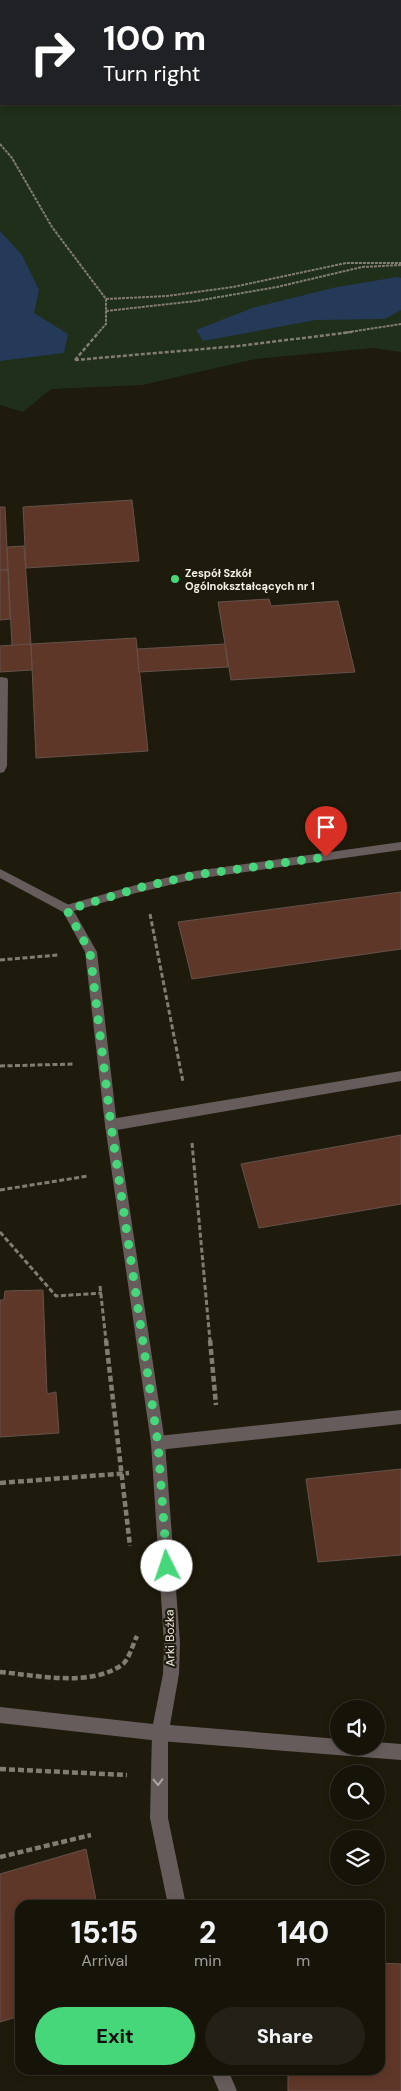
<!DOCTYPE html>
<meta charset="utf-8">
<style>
:root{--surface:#161409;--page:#232117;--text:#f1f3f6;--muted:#9e9e9c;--line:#35332a;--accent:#46d77a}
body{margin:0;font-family:"DM Sans",sans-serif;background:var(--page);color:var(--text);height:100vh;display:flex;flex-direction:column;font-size:19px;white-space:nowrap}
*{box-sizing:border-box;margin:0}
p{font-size:16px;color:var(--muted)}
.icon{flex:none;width:28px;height:28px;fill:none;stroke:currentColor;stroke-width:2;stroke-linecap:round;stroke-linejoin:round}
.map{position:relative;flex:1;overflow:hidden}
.side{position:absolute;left:15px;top:1900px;width:370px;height:175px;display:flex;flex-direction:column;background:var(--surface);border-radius:15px;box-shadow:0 2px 8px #0003,0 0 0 1px var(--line)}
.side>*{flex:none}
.top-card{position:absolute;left:0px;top:0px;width:401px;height:105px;box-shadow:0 2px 8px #0003,0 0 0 1px var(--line);background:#202124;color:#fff;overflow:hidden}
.controls{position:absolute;left:330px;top:1700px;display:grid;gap:10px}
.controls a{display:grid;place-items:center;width:55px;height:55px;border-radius:50%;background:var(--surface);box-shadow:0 2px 8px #0003,0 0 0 1px var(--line);font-size:25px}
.pin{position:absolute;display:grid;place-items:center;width:42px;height:42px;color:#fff;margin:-51px -21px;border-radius:50% 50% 50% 0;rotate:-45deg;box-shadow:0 0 5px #0007}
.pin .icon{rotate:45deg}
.me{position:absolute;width:55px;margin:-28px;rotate:356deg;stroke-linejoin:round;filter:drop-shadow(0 0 4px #0008)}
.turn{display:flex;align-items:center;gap:18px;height:105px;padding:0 20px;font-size:22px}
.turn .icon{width:65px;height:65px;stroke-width:2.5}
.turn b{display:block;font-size:35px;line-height:42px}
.eta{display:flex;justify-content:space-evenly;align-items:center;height:85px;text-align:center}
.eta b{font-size:30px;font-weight:800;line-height:35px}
.action{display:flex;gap:10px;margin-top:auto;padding:10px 20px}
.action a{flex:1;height:58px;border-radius:30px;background:var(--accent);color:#111;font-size:20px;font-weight:800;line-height:58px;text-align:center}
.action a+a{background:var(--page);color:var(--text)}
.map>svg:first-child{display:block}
.green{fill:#1f2f19;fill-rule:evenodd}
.water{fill:#253958}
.building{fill:#5f3729;stroke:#64524b}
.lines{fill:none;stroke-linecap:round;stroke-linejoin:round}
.path-far3{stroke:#817e71;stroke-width:2;stroke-dasharray:3 1;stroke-linecap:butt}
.path-far2{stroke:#817e71;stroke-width:2.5;stroke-dasharray:4 2;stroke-linecap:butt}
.path-far1{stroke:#817e71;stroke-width:3;stroke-dasharray:5 2.5;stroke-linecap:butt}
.path{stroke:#817e71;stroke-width:4.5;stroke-dasharray:6 3;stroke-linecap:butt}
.service{fill:#665c5c;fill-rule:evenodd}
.minor{fill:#665c5c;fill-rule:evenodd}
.oneway{stroke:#ada7a2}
.route{stroke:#46d77a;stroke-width:9;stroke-dasharray:0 16.2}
.poi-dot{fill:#46d77a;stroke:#1e1b0c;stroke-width:2}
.labels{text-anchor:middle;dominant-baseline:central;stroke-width:4.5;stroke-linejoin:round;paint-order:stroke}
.far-poi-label{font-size:11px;font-weight:bold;fill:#f4f2e8;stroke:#1e1b0c;text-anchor:start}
.street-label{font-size:12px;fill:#f4f2e8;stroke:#1e1b0c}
</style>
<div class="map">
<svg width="401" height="2091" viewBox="0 0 401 2091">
<rect width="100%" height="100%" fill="#1e1b0c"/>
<path class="green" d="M0,0H401V352L373,348L255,359L142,385L51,389L23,412L0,405ZM1,1H400V104H1Z"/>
<g class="water">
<polygon points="0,231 22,255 39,290 34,313 68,334 64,353 0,361"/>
<polygon points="397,277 401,278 401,310 385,319 316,320 203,341 196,330 252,308 337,287"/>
</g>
<g class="building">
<polygon points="132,500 139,561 26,568 23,507"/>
<polygon points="0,507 5,507 8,570 0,570"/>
<polygon points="24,546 31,644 12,646 7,547"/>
<polygon points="0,570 8,570 10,619 0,620"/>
<polygon points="269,599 271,606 338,601 355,672 231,680 218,602"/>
<polygon points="136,638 148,751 36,758 31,644"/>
<polygon points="31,644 32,670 0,672 0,646"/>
<polygon points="225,644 228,667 139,672 137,649"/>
<polygon points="401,892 401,949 192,979 178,922"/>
<polygon points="401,1135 401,1204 259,1228 241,1164"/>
<polygon points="43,1290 47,1394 56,1392 59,1433 0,1437 0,1300 4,1300 5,1291"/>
<polygon points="401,1469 401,1555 318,1562 306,1479"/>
<polygon points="86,1849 97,1905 20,1905 20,2016 0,2022 0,1874"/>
<polygon points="380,1963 401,1964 401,2091 288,2091 288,2070 380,2070"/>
</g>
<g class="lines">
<g class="path-far3">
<polyline points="312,0 315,1"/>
<polyline points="0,144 12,158 52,227 106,299 106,324 98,333"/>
<polyline points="106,299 167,296 233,287 346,263 401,263"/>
<polyline points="106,311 196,301 277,287 362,267 401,265"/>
<polyline points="343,333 401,324"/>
</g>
<g class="path-far2">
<polyline points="75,360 99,332"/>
<polyline points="75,360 238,346 352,332"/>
</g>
<g class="path-far1">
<polyline points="150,914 183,1082"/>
<polyline points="0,960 58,955"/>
<polyline points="0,1066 74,1064"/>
<polyline points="192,1143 210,1341"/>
<polyline points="0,1190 88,1176"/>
<polyline points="0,1232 56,1296 102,1293"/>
<polyline points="100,1286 106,1341"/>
</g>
<g class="path">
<polyline points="106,1340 130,1546"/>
<polyline points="210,1340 216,1405"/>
<polyline points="0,1483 129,1473"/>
<path d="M0,1672C36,1675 91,1688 123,1664C129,1659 133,1644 137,1636"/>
<polyline points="0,1769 127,1775"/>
<polyline points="0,1857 91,1835"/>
</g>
<g class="service">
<polygon points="0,677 7,678 8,680 7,766 4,772 0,773"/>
<polygon points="401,842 401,850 195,879 136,893 67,913 61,909 63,906 136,885 195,871"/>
<polygon points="401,1071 401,1081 111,1131 106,1129 105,1125 106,1121 111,1119"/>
<polygon points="401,1410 401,1424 158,1450 153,1448 151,1443 153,1438 158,1436"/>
<polygon points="160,1725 166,1727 168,1733 168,1818 186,1905 168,1905 150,1818 152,1733 154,1727"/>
<polygon points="210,2070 228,2070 237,2091 219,2091"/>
</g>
<polygon class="minor" points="0,869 71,906 97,952 117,1125 165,1443 180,1643 179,1674 170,1725 339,1739 339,1746 376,1746 376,1742 401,1744 401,1760 160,1741 0,1723 0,1707 153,1724 163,1674 164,1643 151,1443 105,1125 85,952 63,912 0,878"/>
</g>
<defs><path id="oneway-chevron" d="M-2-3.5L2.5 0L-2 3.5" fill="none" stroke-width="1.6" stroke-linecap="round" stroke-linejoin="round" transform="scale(1.25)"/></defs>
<use class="oneway" href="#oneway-chevron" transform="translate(158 1782) rotate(89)"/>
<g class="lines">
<polyline class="route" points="167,1566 158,1444 111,1125 90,952 67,910 142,887 195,875 326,857"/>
</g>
<circle class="poi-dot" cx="175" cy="579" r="5"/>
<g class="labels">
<g class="far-poi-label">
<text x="185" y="573">Zespół Szkół<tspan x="185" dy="13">Ogólnokształcących nr 1</tspan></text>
</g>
<g class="street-label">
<text transform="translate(170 1638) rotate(-91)">Arki Bożka</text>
</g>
</g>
</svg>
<div class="controls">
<a><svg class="icon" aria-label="sound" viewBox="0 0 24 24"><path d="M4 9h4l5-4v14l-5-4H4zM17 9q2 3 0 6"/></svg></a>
<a><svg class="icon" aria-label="search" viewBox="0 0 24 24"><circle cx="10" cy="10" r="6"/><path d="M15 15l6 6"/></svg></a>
<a><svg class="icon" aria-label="layers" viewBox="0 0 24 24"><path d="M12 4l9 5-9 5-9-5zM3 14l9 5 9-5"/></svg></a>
</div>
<div class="pin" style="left:326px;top:857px;background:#d93025"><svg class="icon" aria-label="arrive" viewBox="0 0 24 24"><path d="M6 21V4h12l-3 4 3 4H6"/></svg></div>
<svg class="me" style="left:167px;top:1566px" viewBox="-20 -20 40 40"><circle r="19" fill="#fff"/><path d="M0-13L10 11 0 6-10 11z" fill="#46d77a"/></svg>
<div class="top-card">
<div class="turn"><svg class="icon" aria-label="right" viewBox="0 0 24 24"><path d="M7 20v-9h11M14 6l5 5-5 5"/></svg><div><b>100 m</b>Turn right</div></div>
</div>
<section class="side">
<div class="eta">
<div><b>15:15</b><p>Arrival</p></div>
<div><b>2</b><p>min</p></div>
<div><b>140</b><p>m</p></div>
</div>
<div class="action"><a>Exit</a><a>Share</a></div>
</section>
</div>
